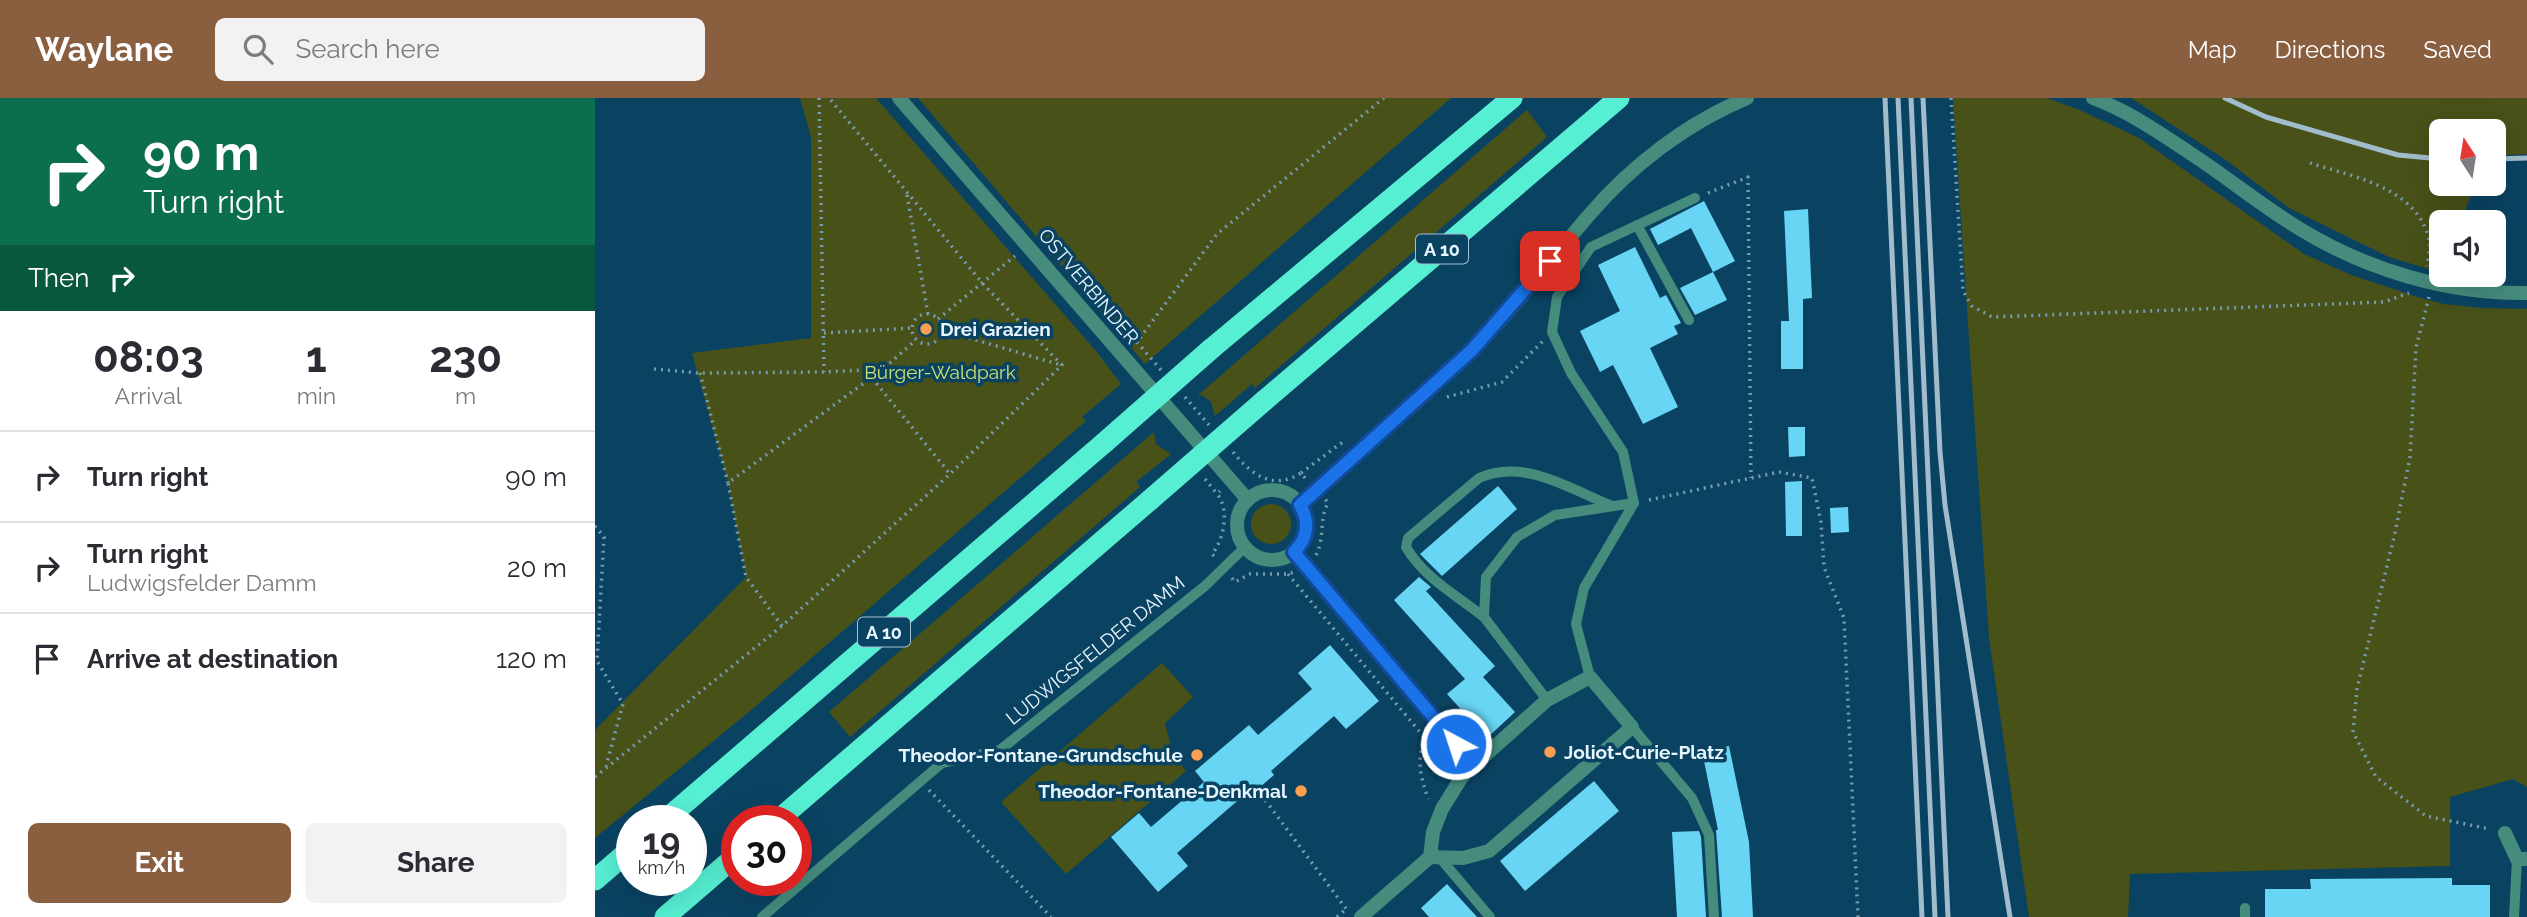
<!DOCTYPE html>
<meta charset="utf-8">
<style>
:root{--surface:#fff;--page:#f2f2f3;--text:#2b2b33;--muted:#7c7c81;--line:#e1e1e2;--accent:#895f40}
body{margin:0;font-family:Raleway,sans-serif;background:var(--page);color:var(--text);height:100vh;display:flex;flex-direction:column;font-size:26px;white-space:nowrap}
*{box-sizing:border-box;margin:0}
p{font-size:23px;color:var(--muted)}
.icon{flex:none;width:38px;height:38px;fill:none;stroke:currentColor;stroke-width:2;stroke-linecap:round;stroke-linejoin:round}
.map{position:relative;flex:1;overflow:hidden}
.details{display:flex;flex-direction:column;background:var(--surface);width:595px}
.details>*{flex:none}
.guide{background:#0b6e4f;color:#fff;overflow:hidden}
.needle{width:46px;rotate:348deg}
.fabs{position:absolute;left:1834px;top:21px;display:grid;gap:14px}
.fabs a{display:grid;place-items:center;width:77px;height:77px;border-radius:10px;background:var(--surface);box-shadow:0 7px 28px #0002;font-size:35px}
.speed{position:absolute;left:21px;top:707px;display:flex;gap:14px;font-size:35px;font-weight:700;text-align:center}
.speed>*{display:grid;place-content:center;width:91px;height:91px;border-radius:50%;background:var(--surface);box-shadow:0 7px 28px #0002;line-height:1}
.speed small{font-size:18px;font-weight:400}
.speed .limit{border:10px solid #d22;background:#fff;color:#111}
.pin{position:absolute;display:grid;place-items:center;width:60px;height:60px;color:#fff;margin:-30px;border-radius:14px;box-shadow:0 4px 10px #0006}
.me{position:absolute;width:77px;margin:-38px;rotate:320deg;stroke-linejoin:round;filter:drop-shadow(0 0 5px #0008)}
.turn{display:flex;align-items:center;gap:24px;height:147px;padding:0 28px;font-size:32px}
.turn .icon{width:91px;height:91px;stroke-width:2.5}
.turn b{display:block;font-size:49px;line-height:60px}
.then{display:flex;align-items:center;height:66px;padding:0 28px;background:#0003;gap:14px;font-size:26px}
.eta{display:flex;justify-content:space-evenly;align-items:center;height:119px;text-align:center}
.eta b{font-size:42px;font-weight:700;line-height:49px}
.action{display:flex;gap:14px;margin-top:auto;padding:14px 28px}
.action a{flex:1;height:80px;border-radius:10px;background:var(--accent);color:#fff;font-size:28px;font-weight:700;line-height:80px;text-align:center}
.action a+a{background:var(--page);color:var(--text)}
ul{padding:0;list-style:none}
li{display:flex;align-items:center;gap:21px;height:91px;padding:0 28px;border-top:2px solid var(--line)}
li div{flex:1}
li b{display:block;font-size:26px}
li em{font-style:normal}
header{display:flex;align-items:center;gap:42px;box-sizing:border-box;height:98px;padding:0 35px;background:var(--accent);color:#fff}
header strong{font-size:33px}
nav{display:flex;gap:38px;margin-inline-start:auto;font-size:24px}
.search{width:490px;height:63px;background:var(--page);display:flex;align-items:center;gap:18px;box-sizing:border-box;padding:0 24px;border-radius:10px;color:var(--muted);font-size:26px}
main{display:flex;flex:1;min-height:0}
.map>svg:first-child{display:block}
.green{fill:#475118}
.building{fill:#67d5f3}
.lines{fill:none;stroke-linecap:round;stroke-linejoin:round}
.path{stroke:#779baf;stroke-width:3.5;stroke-dasharray:2 5;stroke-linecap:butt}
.lane{stroke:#458c7d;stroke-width:10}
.street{stroke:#458c7d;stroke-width:14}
.highway{stroke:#56efd3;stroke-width:21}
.rail{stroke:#a1bdcd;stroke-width:5}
.highway-bridge{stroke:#56efd3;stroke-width:21}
.route-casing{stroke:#114b97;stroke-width:18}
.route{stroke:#1a73e8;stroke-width:12}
.poi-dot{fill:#fb9e50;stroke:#0a4362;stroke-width:2.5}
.labels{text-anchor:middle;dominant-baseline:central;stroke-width:7;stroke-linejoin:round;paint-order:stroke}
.shield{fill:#0a4362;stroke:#a5c0cf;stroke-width:2}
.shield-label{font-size:18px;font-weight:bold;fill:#e7f5fe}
.street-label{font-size:19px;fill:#e7f5fe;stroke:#0a4362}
.poi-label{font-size:19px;font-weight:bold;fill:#e7f5fe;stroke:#0a4362;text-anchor:start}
.park-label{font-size:19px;fill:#cce172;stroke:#0a4362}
</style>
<header>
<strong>Waylane</strong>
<div class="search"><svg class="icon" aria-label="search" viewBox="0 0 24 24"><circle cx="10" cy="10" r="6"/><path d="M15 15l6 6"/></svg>Search here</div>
<nav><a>Map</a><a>Directions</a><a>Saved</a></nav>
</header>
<main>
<section class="details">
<div class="guide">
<div class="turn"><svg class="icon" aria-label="right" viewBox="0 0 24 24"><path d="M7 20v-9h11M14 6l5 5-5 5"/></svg><div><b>90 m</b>Turn right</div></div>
<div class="then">Then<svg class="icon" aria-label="right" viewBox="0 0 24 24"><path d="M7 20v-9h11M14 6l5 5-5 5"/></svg></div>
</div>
<div class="eta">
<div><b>08:03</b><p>Arrival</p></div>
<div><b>1</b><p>min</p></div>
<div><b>230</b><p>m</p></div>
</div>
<ul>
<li><svg class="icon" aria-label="right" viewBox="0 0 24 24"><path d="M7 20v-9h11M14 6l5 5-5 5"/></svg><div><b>Turn right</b></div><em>90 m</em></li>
<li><svg class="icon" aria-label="right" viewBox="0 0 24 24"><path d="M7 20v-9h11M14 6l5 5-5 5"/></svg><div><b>Turn right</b><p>Ludwigsfelder Damm</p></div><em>20 m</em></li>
<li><svg class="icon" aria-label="arrive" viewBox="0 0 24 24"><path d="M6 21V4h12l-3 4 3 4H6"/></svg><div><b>Arrive at destination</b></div><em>120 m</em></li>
</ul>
<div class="action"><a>Exit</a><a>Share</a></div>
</section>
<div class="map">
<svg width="1932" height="819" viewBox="0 0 1932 819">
<rect width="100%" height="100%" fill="#0a4362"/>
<g class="green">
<polygon points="205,0 281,0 501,253 526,286 487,319 491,323 155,613 0,740 0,632 151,479 133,385 97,255 216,240 216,39"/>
<polygon points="323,0 856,0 550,266"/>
<polygon points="1358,0 1452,0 1485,12 1544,40 1709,156 1756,177 1826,200 1849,206 1887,210 1932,211 1932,689 1918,681 1855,699 1855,768 1535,776 1533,819 1434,819 1394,540"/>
<polygon points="1536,0 1932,0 1932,56 1899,58 1899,33 1846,33 1846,86 1881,86 1865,124 1846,124 1846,168 1843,174 1794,159 1694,110 1631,62"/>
<polygon points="932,12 952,39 660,290 657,286 620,318 616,304 607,297 602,298"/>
<polygon points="559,334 561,346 576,356 541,384 545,389 255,639 234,614"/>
<circle cx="676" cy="426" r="20"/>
<polygon points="567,565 598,599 570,625 578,656 591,673 471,776 406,704"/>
</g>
<g class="building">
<polygon points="1109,103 1140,163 1118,174 1096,130 1063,147 1055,131"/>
<polygon points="1213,111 1217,200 1208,201 1208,271 1186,271 1186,223 1194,223 1189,113"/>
<polygon points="1040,149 1065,200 1071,197 1086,225 1079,228 1083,236 1055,250 1083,309 1048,326 1018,267 1005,274 985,233 1025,213 1003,167"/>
<polygon points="1118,174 1132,202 1100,217 1085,190"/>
<polygon points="1193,329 1210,329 1210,358 1194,359"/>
<polygon points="1207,383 1207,438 1191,438 1190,384"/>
<polygon points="903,388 922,411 847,478 825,456"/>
<polygon points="1253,409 1254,434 1236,435 1235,410"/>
<polygon points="824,479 836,489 831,493 900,568 888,579 920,614 892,640 852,596 870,581 799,502"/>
<polygon points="735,547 784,603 751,631 739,618 676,673 679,677 651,701 648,698 582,755 593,768 563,794 516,739 544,715 556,729 609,684 600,673 654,627 663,637 717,591 703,575"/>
<polygon points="1134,648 1154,744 1158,819 1127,819 1121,732 1123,732 1107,653"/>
<polygon points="999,683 1024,713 930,793 905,763"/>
<polygon points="1104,733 1106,739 1111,819 1082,819 1077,734"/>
<polygon points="1857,780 1857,787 1895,787 1895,819 1670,819 1670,791 1716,791 1715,781"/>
<polygon points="852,786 882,819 834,819 826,810"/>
</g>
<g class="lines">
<g class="path">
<polyline points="224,0 229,274"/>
<polyline points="1356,0 1368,193 1377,208 1397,219 1789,204 1814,195"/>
<path d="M1715,65C1759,79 1821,89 1834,141C1836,149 1833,160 1832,168"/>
<polyline points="1113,95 1153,79 1156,380"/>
<polyline points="312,97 333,216"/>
<polyline points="1834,199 1821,250 1815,359 1800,435 1762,591 1758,634 1781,679 1831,718 1895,731"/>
<circle cx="332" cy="231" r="15"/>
<polyline points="343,221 420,158"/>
<polyline points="347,232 466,267"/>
<polyline points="229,235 317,230"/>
<polyline points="59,271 104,275 229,274 288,271 321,242"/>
<polyline points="566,272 542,244 622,136 789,0"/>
<polyline points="105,275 133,385"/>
<polyline points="277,280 355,376"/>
<polyline points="590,299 614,327"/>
<polyline points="852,299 907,284 948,243"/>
<path d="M638,354C656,376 677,393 706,375L710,380"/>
<polyline points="706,375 749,343"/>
<polyline points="610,381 622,396"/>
<polyline points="1054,402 1184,374 1217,380 1226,424 1229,469 1249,520 1263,819"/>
<polyline points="0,428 9,439 2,563 28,606 11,668"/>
<path d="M721,457C730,440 724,421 733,405L730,401"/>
<path d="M619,458L617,456C629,442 635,411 622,396L625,393"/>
<polyline points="693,476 829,639 852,674"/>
<polyline points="637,480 640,484 655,476 693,476 699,474"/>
<polyline points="187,528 151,479 133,385 288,271"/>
<path d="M829,639C822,665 825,676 833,701"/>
<polyline points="0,679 187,528 355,376 467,267 388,186 234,0"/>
<polyline points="662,691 752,812"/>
<polyline points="334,692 456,819"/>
<polyline points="742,819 751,811"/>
</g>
<g class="lane">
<polyline points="1042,127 1094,222"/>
<path d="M889,519C861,497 829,480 811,449L813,440L884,380C929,360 975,391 1017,408"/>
<polyline points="995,579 981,526 989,490 1039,405 1028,354 976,275 957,234 962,199 996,149 1100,100"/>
<polyline points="952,602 889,519 891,479 922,439 960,417 1039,405"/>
<polyline points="1037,629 1097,700 1114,737 1119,819"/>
<polyline points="845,760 895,819"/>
<polyline points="1650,810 1650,819"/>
<polyline points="167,819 347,665 405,652 610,488 650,449"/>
<polyline points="1919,819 1922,761"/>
</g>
<g class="street">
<polyline points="304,0 653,402"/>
<path d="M1498,0C1536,14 1571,39 1604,61C1638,84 1670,110 1705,131C1772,172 1852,196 1932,195"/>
<circle cx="677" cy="427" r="35"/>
<path d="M705,407L720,391C779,342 838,293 891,238C928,200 960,156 995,116C1037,67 1092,25 1152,0"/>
<polyline points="700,454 878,667"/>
<polygon points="995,579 1037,629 894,753 868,760 835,759 838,734 847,711 868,677 952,602"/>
<polyline points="1910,735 1922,761 1932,761"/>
<polyline points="766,819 835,759"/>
</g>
<g class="highway">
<polyline points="616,251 917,0"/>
<polyline points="670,302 1024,0"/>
<polyline points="69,723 509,345"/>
<polyline points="182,723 555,402"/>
<polyline points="0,782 37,750"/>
<polyline points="70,819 142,757"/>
</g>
<g class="rail">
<polyline points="1290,0 1327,819"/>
<polyline points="1303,0 1340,819"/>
<polyline points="1316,0 1353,819"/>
<polyline points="1328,0 1345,354 1350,407 1415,819"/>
<polyline points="1630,0 1671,19 1803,57 1846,61"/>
<polyline points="1899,61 1932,60"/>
</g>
<g class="highway-bridge">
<polyline points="509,345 616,251"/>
<polyline points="555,402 670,302"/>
</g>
</g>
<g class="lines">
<defs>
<path id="route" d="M861,646L699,454C713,440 715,424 705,407L877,252L955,163"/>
</defs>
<use href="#route" class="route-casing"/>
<use href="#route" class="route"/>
</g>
<g class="poi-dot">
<circle cx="331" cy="231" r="7"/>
<circle cx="955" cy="654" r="7"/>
<circle cx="602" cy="657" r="7"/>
<circle cx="706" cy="693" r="7"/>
</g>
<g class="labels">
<g class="shield">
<rect x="821" y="136.5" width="52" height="29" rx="5"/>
<rect x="263" y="519.5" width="52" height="29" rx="5"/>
</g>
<g class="shield-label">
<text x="847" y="151">A 10</text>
<text x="289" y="534">A 10</text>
</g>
<g class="street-label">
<text transform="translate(494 188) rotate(50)">OSTVERBINDER</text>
<text transform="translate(500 552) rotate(-39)">LUDWIGSFELDER DAMM</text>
</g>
<g class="poi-label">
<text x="345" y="231">Drei Grazien</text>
<text x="969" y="654">Joliot-Curie-Platz</text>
<text x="588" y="657" text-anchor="end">Theodor-Fontane-Grundschule</text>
<text x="692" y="693" text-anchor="end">Theodor-Fontane-Denkmal</text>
</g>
<g class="park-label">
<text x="345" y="274">Bürger-Waldpark</text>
</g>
</g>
</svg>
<div class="fabs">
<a><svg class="needle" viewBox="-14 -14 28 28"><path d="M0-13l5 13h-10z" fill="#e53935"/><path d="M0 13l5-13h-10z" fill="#7c7c81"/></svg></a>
<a><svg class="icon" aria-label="sound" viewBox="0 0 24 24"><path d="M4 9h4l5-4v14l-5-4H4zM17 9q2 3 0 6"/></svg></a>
</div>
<div class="speed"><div>19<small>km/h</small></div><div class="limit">30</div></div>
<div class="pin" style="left:955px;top:163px;background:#d93025"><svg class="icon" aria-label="arrive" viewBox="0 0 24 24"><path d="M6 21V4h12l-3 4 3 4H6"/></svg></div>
<svg class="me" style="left:861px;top:646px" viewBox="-20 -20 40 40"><circle r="17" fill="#1a73e8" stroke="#fff" stroke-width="3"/><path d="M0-11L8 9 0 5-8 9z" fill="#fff"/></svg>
</div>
</main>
